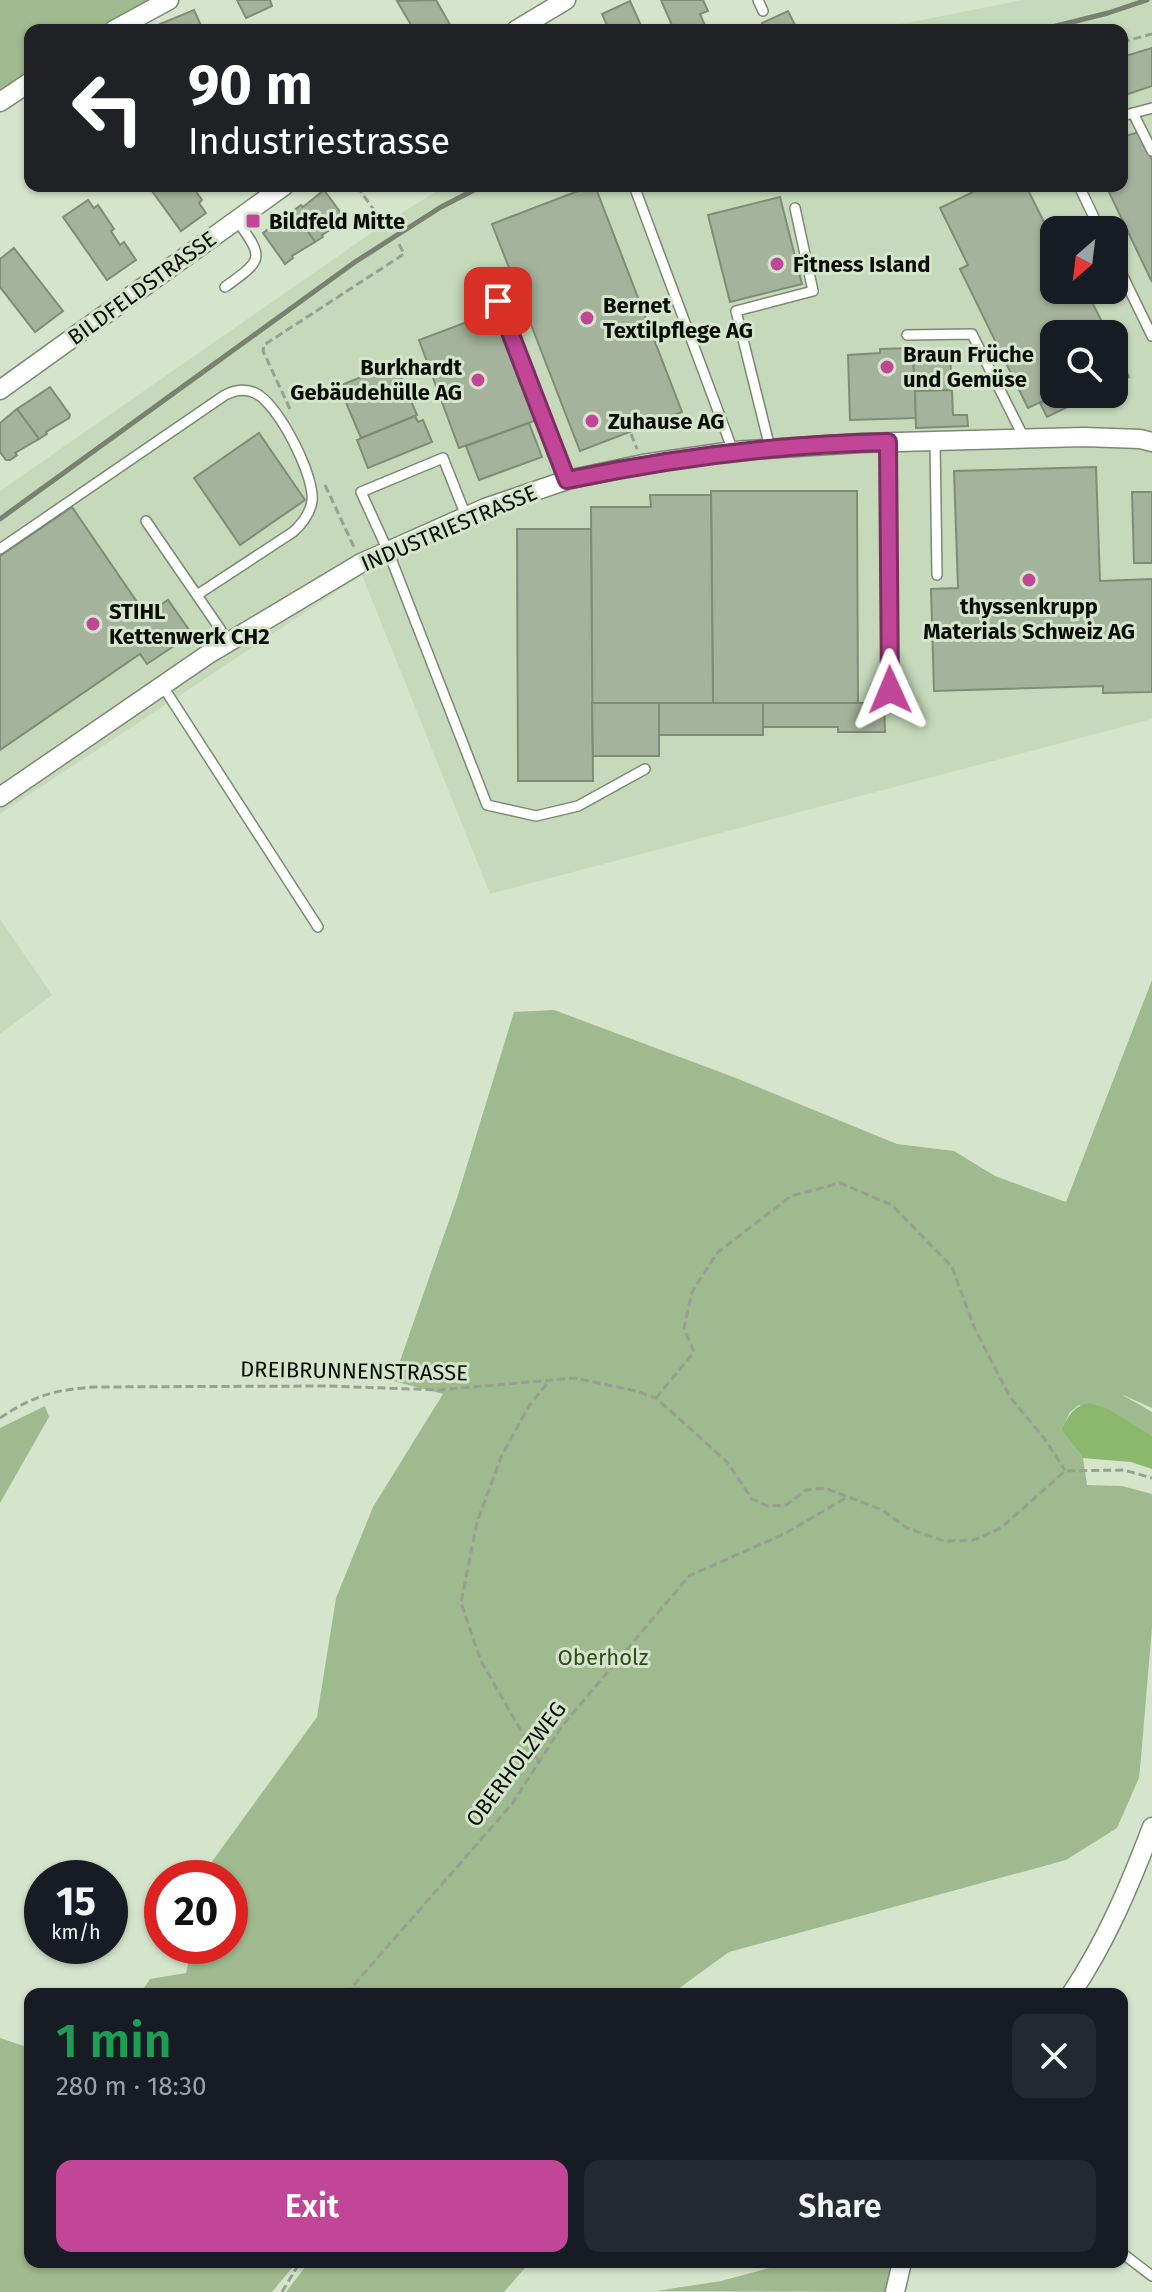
<!DOCTYPE html>
<meta charset="utf-8">
<style>
:root{--surface:#171b24;--page:#242831;--text:#f1f3f6;--muted:#9ea1a6;--accent:#c14697}
body{margin:0;font-family:"Fira Sans",sans-serif;background:var(--page);color:var(--text);height:100vh;display:flex;flex-direction:column;font-size:30px;white-space:nowrap}
*{box-sizing:border-box;margin:0}
p{font-size:26px;color:var(--muted)}
.icon{flex:none;width:44px;height:44px;fill:none;stroke:currentColor;stroke-width:2;stroke-linecap:round;stroke-linejoin:round}
.map{position:relative;flex:1;overflow:hidden}
.side{position:absolute;left:24px;top:1988px;width:1104px;height:280px;display:flex;flex-direction:column;background:var(--surface);border-radius:16px;box-shadow:0 2px 6px #0004}
.side>*{flex:none}
.banner{position:absolute;left:24px;top:24px;width:1104px;height:168px;border-radius:16px;box-shadow:0 2px 6px #0004;background:#202124;color:#fff;overflow:hidden}
.needle{width:52px;rotate:208deg}
.fabs{position:absolute;left:1040px;top:216px;display:grid;gap:16px}
.fabs a{display:grid;place-items:center;width:88px;height:88px;border-radius:16px;background:var(--surface);box-shadow:0 2px 6px #0004;font-size:40px}
.speed{position:absolute;left:24px;top:1860px;display:flex;gap:16px;font-size:40px;font-weight:700;text-align:center}
.speed>*{display:grid;place-content:center;width:104px;height:104px;border-radius:50%;background:var(--surface);box-shadow:0 2px 6px #0004;line-height:1}
.speed small{font-size:20px;font-weight:400}
.speed .limit{border:12px solid #d22;background:#fff;color:#111}
.pin{position:absolute;display:grid;place-items:center;width:68px;height:68px;color:#fff;margin:-34px;border-radius:16px;box-shadow:0 4px 12px #0006}
.me{position:absolute;width:88px;margin:-44px;rotate:359deg;stroke-linejoin:round;filter:drop-shadow(0 0 6px #0008)}
.turn{display:flex;align-items:center;gap:28px;height:168px;padding:0 32px;font-size:36px}
.turn .icon{width:104px;height:104px;stroke-width:2.5}
.turn b{display:block;font-size:56px;line-height:68px}
.round{display:grid;place-items:center;flex:none;width:84px;height:84px;border-radius:16px;background:var(--page)}
.headline{display:flex;align-items:center;justify-content:space-between;height:136px;padding:0 32px}
h1{font-size:48px;font-weight:600;line-height:60px;color:#1e9e55}
.button{display:flex;gap:16px;margin-top:auto;padding:16px 32px}
.button a{flex:1;height:92px;border-radius:16px;background:var(--accent);color:#fff;font-size:32px;font-weight:600;line-height:92px;text-align:center}
.button a+a{background:var(--page);color:var(--text)}
.map>svg:first-child{display:block}
.built{fill:#c6dabb;fill-rule:evenodd}
.green{fill:#9fba8e}
.water{fill:#8cb86e}
.building{fill:#a4b39b;stroke:#7f8d76;stroke-width:2}
.lines{fill:none;stroke-linecap:round;stroke-linejoin:round}
.lane-casing{stroke:#7b8972;stroke-width:12}
.street-casing{stroke:#7b8972;stroke-width:21}
.path{stroke:#96a28f;stroke-width:3;stroke-dasharray:8 4;stroke-linecap:butt}
.lane{stroke:#fff;stroke-width:9}
.street{stroke:#fff;stroke-width:18}
.rail{stroke:#778271;stroke-width:5}
.route-casing{stroke:#7d2e62;stroke-width:20}
.route{stroke:#c14697;stroke-width:14}
.poi-dot{fill:#c14697;stroke:#d5e5cc;stroke-width:3}
.labels{text-anchor:middle;dominant-baseline:central;stroke-width:6;stroke-linejoin:round;paint-order:stroke}
.poi-label{font-size:22px;font-weight:bold;fill:#080d06;stroke:#d5e5cc;text-anchor:start}
.street-label{font-size:22px;fill:#080d06;stroke:#d5e5cc}
.park-label{font-size:22px;fill:#304d19;stroke:#d5e5cc}
</style>
<div class="map">
<svg width="1152" height="2292" viewBox="0 0 1152 2292">
<rect width="100%" height="100%" fill="#d5e5cc"/>
<g class="built">
<path d="M1023,0H1152V719L490,894L362,575L0,814V491L390,220L445,186H1122V30H870ZM1054,230H1114V290H1054ZM1054,334H1114V394H1054Z"/>
<polygon points="0,919 52,995 0,1034"/>
</g>
<g class="green">
<polygon points="0,0 159,0 103,30 30,30 30,76 0,96"/>
<polygon points="1152,980 1152,1408 1121,1394 1152,1412 1152,1436 1079,1405 1070,1412 1061,1430 1083,1458 1087,1485 1122,1486 1152,1494 1152,1627 1141,1758 1139,1778 1117,1828 1066,1860 729,1952 678,1989 674,1994 140,1994 150,1979 186,1973 192,1946 230,1946 230,1878 207,1878 211,1863 317,1717 336,1598 373,1507 443,1394 393,1381 457,1198 514,1012 554,1010 736,1078 897,1144 954,1151 995,1176 1066,1202"/>
<polygon points="45,1406 49,1417 0,1503 0,1428"/>
<polygon points="0,2038 30,2048 30,2262 297,2262 272,2292 0,2292"/>
<polygon points="309,2262 530,2262 504,2292 286,2292"/>
<polygon points="792,2262 893,2262 888,2292 656,2291 721,2281"/>
</g>
<path class="water" d="M1090,1403L1108,1409L1152,1436V1469L1131,1462L1083,1458L1061,1430C1069,1415 1073,1406 1090,1403Z"/>
<g class="building">
<polygon points="237,0 270,0 272,6 246,18"/>
<polygon points="436,0 453,30 414,30 397,1"/>
<polygon points="661,0 703,0 708,11 700,14 707,30 674,30"/>
<polygon points="630,1 643,30 603,30 602,27 607,25 602,14"/>
<polygon points="194,10 203,30 163,30 160,24"/>
<polygon points="788,11 795,25 783,30 765,30 762,23"/>
<polygon points="1152,48 1152,86 1122,96 1122,57"/>
<polygon points="1139,132 1152,160 1152,282 1106,186 1122,186 1122,137"/>
<polygon points="192,186 202,200 199,203 206,213 181,231 149,187"/>
<polygon points="591,186 595,186 682,412 580,451 492,224"/>
<polygon points="985,186 1026,186 1047,228 1054,224 1057,230 1054,230 1054,290 1086,290 1108,334 1054,334 1054,394 1058,394 1028,408 960,269 968,265 940,208"/>
<polygon points="324,190 346,220 322,235 323,237 315,242 293,211 301,205 303,207"/>
<polygon points="780,197 802,284 730,302 708,215"/>
<polygon points="88,200 94,208 98,205 114,229 111,231 120,245 124,242 136,260 107,280 63,217"/>
<polygon points="293,211 315,242 292,256 293,258 285,264 263,233 271,227 272,229"/>
<polygon points="14,248 63,311 35,332 0,287 0,259"/>
<polygon points="496,311 537,420 459,448 419,340"/>
<polygon points="913,348 916,418 850,420 848,355 880,353 880,349"/>
<polygon points="950,352 952,390 915,391 913,353"/>
<polygon points="1122,362 1129,377 1114,384 1114,366"/>
<polygon points="395,363 417,415 361,438 339,386"/>
<polygon points="50,387 70,415 69,418 46,432 47,434 39,439 17,409"/>
<polygon points="952,390 953,415 967,415 968,426 916,428 915,391"/>
<polygon points="1058,394 1094,394 1047,417 1040,403"/>
<polygon points="17,409 39,439 15,453 17,455 10,460 6,460 0,452 0,423"/>
<polygon points="415,416 418,422 423,420 432,442 368,468 357,440"/>
<polygon points="529,423 542,457 479,480 466,446"/>
<polygon points="259,433 305,500 240,545 194,478"/>
<polygon points="1096,467 1100,581 1152,579 1152,692 1103,693 1103,686 934,691 931,589 958,588 954,471"/>
<polygon points="711,491 857,491 858,703 713,703"/>
<polygon points="1132,492 1152,492 1152,563 1134,563"/>
<polygon points="650,495 711,495 713,703 592,703 591,507 651,507"/>
<polygon points="72,507 146,615 168,600 192,634 147,664 140,654 0,750 0,556"/>
<polygon points="517,529 591,529 593,781 518,781"/>
<polygon points="592,703 659,703 659,756 593,756"/>
<rect x="659" y="703" width="104" height="32"/>
<polygon points="763,703 884,703 885,732 838,732 838,727 763,727"/>
</g>
<g class="lines">
<defs>
<g id="lane">
<polyline points="758,0 763,11"/>
<polyline points="1133,113 1152,151"/>
<polyline points="1122,116 1152,108"/>
<polyline points="634,186 733,451"/>
<polyline points="1079,186 1100,230"/>
<polyline points="1114,258 1152,336"/>
<path d="M225,287C264,259 264,259 237,220"/>
<polyline points="498,301 567,480"/>
<polyline points="907,335 972,334 1024,438"/>
<polyline points="935,441 937,575"/>
<polyline points="888,442 890,690"/>
<polyline points="770,448 736,311 813,291 795,208"/>
<polyline points="466,516 443,458 361,492 388,551 487,805 536,816 578,806 645,769"/>
<polyline points="146,521 229,642"/>
<path d="M0,549L225,395C235,390 245,388 255,393C278,403 315,476 312,501C310,514 302,524 293,532L197,595"/>
<polyline points="162,685 318,927"/>
<polyline points="1122,2253 1152,2276"/>
</g>
<g id="street">
<polyline points="114,30 169,0"/>
<polyline points="516,30 566,0"/>
<polyline points="0,102 30,82"/>
<polyline points="0,390 284,186"/>
<polyline points="0,797 207,655 361,563 485,508 567,480 643,464 733,451 861,443 1084,437 1140,439 1152,442"/>
<path d="M1071,1994C1106,1942 1130,1885 1152,1827"/>
<polyline points="895,2292 902,2262"/>
</g>
</defs>
<use href="#lane" class="lane-casing"/>
<use href="#street" class="street-casing"/>
<g class="path">
<polyline points="1122,42 1152,34"/>
<polyline points="357,186 383,223"/>
<polyline points="290,409 263,351 264,345 404,254 399,244"/>
<polyline points="631,434 637,449"/>
<polyline points="325,485 354,547"/>
<polyline points="656,1398 694,1352 684,1328 692,1292 717,1253 791,1196 840,1183 892,1205 952,1267 974,1327 1010,1397 1044,1438 1065,1470"/>
<path d="M0,1418C33,1396 54,1390 93,1387L328,1386L439,1390L575,1378L636,1391L656,1398L727,1462L752,1499L768,1506L786,1505L806,1490L825,1488L882,1510L907,1528L944,1541L974,1540L1001,1528L1065,1471L1124,1470L1152,1478"/>
<polyline points="539,1762 481,1661 461,1603 477,1522 502,1455 529,1406 549,1381"/>
<polyline points="346,1994 512,1804 562,1726 689,1576 786,1533 847,1497"/>
<polyline points="282,2292 300,2262"/>
</g>
<use href="#lane" class="lane"/>
<use href="#street" class="street"/>
<g class="rail">
<polyline points="1040,30 1108,13 1147,0"/>
<polyline points="0,519 355,262 441,207 482,186"/>
</g>
</g>
<g class="lines">
<defs>
<path id="route" d="M498,301L567,480C673,458 779,444 888,442L890,690"/>
</defs>
<use href="#route" class="route-casing"/>
<use href="#route" class="route"/>
</g>
<g class="poi-dot">
<rect x="245" y="213" width="16" height="16" rx="4"/>
<circle cx="777" cy="264" r="8"/>
<circle cx="587" cy="318" r="8"/>
<circle cx="887" cy="367" r="8"/>
<circle cx="478" cy="380" r="8"/>
<circle cx="592" cy="421" r="8"/>
<circle cx="1029" cy="580" r="8"/>
<circle cx="93" cy="624" r="8"/>
</g>
<g class="labels">
<g class="poi-label">
<text x="269" y="221">Bildfeld Mitte</text>
<text x="793" y="264">Fitness Island</text>
<text x="603" y="305">Bernet<tspan x="603" dy="25">Textilpflege AG</tspan></text>
<text x="903" y="354">Braun Früche<tspan x="903" dy="25">und Gemüse</tspan></text>
<text x="462" y="367" text-anchor="end">Burkhardt<tspan x="462" dy="25">Gebäudehülle AG</tspan></text>
<text x="608" y="421">Zuhause AG</text>
<text x="1029" y="606" text-anchor="middle">thyssenkrupp<tspan x="1029" dy="25">Materials Schweiz AG</tspan></text>
<text x="109" y="611">STIHL<tspan x="109" dy="25">Kettenwerk CH2</tspan></text>
</g>
<g class="street-label">
<text transform="translate(142 288) rotate(-36)">BILDFELDSTRASSE</text>
<text transform="translate(449 528) rotate(-23)">INDUSTRIESTRASSE</text>
<text transform="translate(354 1371) rotate(1)">DREIBRUNNENSTRASSE</text>
<text transform="translate(516 1764) rotate(-53)">OBERHOLZWEG</text>
</g>
<g class="park-label">
<text x="603" y="1657">Oberholz</text>
</g>
</g>
</svg>
<div class="fabs">
<a><svg class="needle" viewBox="-14 -14 28 28"><path d="M0-13l5 13h-10z" fill="#e53935"/><path d="M0 13l5-13h-10z" fill="#9ea1a6"/></svg></a>
<a><svg class="icon" aria-label="search" viewBox="0 0 24 24"><circle cx="10" cy="10" r="6"/><path d="M15 15l6 6"/></svg></a>
</div>
<div class="speed"><div>15<small>km/h</small></div><div class="limit">20</div></div>
<div class="pin" style="left:498px;top:301px;background:#d93025"><svg class="icon" aria-label="arrive" viewBox="0 0 24 24"><path d="M6 21V4h12l-3 4 3 4H6"/></svg></div>
<svg class="me" style="left:890px;top:690px" viewBox="-20 -20 40 40"><path d="M0-17L14 15 0 8-14 15z" fill="#c14697" stroke="#fff" stroke-width="4"/></svg>
<div class="banner">
<div class="turn"><svg class="icon" aria-label="left" viewBox="0 0 24 24"><path d="M17 20v-9H6M10 6l-5 5 5 5"/></svg><div><b>90 m</b>Industriestrasse</div></div>
</div>
<section class="side">
<div class="headline"><div><h1>1 min</h1><p>280 m · 18:30</p></div><a class="round"><svg class="icon" aria-label="close" viewBox="0 0 24 24"><path d="M6 6l12 12M18 6L6 18"/></svg></a></div>
<div class="button"><a>Exit</a><a>Share</a></div>
</section>
</div>
